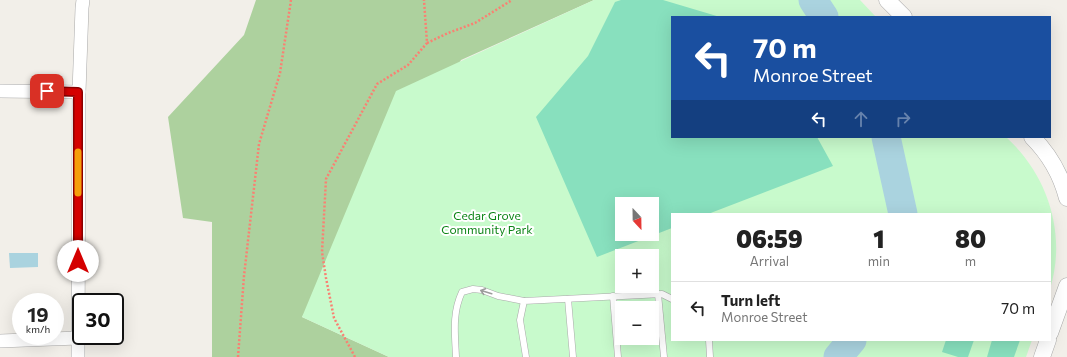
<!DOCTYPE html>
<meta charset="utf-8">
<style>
:root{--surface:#fff;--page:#f6f6f6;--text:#222;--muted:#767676;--line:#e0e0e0}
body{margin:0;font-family:Commissioner,sans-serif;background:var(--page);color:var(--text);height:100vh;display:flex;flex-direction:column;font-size:15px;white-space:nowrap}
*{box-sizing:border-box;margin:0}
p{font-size:13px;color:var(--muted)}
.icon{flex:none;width:22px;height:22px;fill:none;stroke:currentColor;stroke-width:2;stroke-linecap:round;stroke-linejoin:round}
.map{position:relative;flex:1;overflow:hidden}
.sheet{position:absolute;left:671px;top:213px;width:380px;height:128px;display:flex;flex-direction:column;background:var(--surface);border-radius:0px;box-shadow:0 4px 16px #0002}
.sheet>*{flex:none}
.banner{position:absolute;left:671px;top:16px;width:380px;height:122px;border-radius:0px;box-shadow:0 4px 16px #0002;background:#1a4fa0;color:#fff;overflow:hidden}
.needle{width:26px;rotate:158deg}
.tools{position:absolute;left:615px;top:197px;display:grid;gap:8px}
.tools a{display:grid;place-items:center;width:44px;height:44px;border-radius:0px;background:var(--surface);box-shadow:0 4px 16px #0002;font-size:20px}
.speed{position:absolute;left:12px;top:293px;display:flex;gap:8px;font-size:20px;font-weight:700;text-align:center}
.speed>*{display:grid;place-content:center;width:52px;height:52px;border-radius:50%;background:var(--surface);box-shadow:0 4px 16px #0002;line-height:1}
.speed small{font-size:10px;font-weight:400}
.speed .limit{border:2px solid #111;border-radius:6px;background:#fff;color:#111}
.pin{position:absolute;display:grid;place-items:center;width:34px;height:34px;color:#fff;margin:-17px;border-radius:8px;box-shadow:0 2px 6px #0006}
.me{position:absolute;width:44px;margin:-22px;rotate:0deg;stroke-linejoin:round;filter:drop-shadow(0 0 3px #0008)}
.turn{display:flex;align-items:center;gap:14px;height:84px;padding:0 16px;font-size:18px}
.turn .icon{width:52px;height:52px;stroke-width:2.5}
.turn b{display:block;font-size:28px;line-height:34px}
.lanes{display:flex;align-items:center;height:38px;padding:0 16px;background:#0003;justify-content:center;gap:20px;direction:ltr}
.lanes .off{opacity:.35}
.eta{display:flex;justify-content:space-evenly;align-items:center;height:68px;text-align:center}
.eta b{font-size:24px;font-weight:800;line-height:28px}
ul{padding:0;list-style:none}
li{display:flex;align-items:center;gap:12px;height:52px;padding:0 16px;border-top:1px solid var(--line)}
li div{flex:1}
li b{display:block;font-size:15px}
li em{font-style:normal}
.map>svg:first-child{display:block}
.forest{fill:#add19e}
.park{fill:#c8facc;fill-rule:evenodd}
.pitch{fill:#88e0be;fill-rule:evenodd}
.water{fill:#aad3df}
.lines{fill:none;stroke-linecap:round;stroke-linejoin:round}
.river{stroke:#aad3df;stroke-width:29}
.service-casing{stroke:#a9a9a9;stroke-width:7}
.minor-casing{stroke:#a9a9a9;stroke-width:14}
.tertiary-casing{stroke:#a9a9a9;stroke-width:17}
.path{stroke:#fa8072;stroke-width:2.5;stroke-dasharray:2 2;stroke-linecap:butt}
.service{stroke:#fff;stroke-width:6}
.minor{stroke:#fff;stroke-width:13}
.tertiary{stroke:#fff;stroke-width:16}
.oneway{stroke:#9c9c9c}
.route-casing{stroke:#8a0000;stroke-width:10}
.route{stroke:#d40000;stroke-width:7}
.slow{stroke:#f59e0b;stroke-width:7}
.labels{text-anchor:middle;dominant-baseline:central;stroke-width:4;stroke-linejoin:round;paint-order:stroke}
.park-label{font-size:12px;fill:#0c8416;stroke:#fff}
</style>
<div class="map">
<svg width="1067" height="357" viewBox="0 0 1067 357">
<rect width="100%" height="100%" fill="#f2efe9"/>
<polygon class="forest" points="256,0 594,0 461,60 302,317 389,357 212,357 212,222 183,218 168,117 244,35"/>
<path class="park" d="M594,0H860L876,17H672V137H1006C1048,175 1067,234 1050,289V214H672V340H1032L1026,357H389L302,317L396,91ZM622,204H652V234H622ZM622,256H652V286H622ZM622,308H652V338H622Z"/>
<g class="pitch">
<path d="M621,0H663L720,17H672V137H817L833,166L708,214H672V228L597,257L536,117L588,56L615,2ZM622,204H652V234H622Z"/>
<polygon points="946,340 974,340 968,357 958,357 942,352"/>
<polygon points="992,340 1020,340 1014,357 987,357"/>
</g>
<polygon class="water" points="9,253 38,253 38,267 10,268"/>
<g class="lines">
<g class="river">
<polyline points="813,0 824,17"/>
<polyline points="886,137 903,214"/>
<polyline points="838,357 852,340"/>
</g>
<defs>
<g id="service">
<polyline points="658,294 664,357"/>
<polyline points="613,296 618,357"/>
<polyline points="568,299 573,357"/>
<polyline points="709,340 710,357"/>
<path d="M456,357C455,334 452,313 462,292L473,289L482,290L498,296L524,301"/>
<polyline points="526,357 520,320 524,301 662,294 672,299"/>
</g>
<g id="minor">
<polyline points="0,91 79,92"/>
<polyline points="0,341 78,338"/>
<polyline points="78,357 79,92 82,8 83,0"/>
</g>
<g id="tertiary">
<polyline points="887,0 904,17"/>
<path d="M1032,137C1048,153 1061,175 1067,198"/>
<polyline points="1050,333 1067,286"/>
<polyline points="1042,357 1048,340"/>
</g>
</defs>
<use href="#service" class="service-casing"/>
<use href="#minor" class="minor-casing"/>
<use href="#tertiary" class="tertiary-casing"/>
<g class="path">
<polyline points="427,43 448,33 475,23 512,0"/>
<polyline points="238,357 244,276 259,144 280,73 291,0"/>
<polyline points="355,357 334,318 326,278 322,252 326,179 377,84 408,65 427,43 424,0"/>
</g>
<use href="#service" class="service"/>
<use href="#minor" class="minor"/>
<use href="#tertiary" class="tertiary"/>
</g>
<defs><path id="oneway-shaft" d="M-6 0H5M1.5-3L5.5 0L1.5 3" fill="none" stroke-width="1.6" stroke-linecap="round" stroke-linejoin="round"/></defs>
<use class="oneway" href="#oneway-shaft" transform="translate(486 292) rotate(-163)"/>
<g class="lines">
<defs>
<polyline id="route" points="47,91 78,92 78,261"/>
</defs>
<use href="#route" class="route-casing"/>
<use href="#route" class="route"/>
<polyline class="slow" points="78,193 78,152"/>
</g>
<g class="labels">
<g class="park-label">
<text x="487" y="215">Cedar Grove<tspan x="487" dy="14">Community Park</tspan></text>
</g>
</g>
</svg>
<div class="tools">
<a><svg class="needle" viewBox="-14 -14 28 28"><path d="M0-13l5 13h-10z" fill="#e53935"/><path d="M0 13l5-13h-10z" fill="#767676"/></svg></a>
<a>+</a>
<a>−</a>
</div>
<div class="speed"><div>19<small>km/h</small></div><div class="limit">30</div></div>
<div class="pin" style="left:47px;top:91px;background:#d93025"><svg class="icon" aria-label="arrive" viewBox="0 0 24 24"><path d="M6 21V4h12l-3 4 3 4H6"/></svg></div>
<svg class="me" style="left:78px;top:261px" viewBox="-20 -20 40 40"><circle r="19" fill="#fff"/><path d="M0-13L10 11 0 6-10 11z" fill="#d40000"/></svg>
<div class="banner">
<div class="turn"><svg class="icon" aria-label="left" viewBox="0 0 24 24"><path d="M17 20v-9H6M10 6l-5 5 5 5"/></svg><div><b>70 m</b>Monroe Street</div></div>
<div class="lanes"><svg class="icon" aria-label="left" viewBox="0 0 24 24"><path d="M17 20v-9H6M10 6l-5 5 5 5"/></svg><svg class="icon off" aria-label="ahead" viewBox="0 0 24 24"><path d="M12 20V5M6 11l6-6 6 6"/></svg><svg class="icon off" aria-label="right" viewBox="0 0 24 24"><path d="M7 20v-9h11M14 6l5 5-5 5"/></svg></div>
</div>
<section class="sheet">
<div class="eta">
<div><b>06:59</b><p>Arrival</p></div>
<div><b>1</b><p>min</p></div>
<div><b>80</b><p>m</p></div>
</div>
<ul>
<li><svg class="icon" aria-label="left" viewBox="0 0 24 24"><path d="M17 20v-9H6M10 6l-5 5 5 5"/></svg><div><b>Turn left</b><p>Monroe Street</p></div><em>70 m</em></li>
</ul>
</section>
</div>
